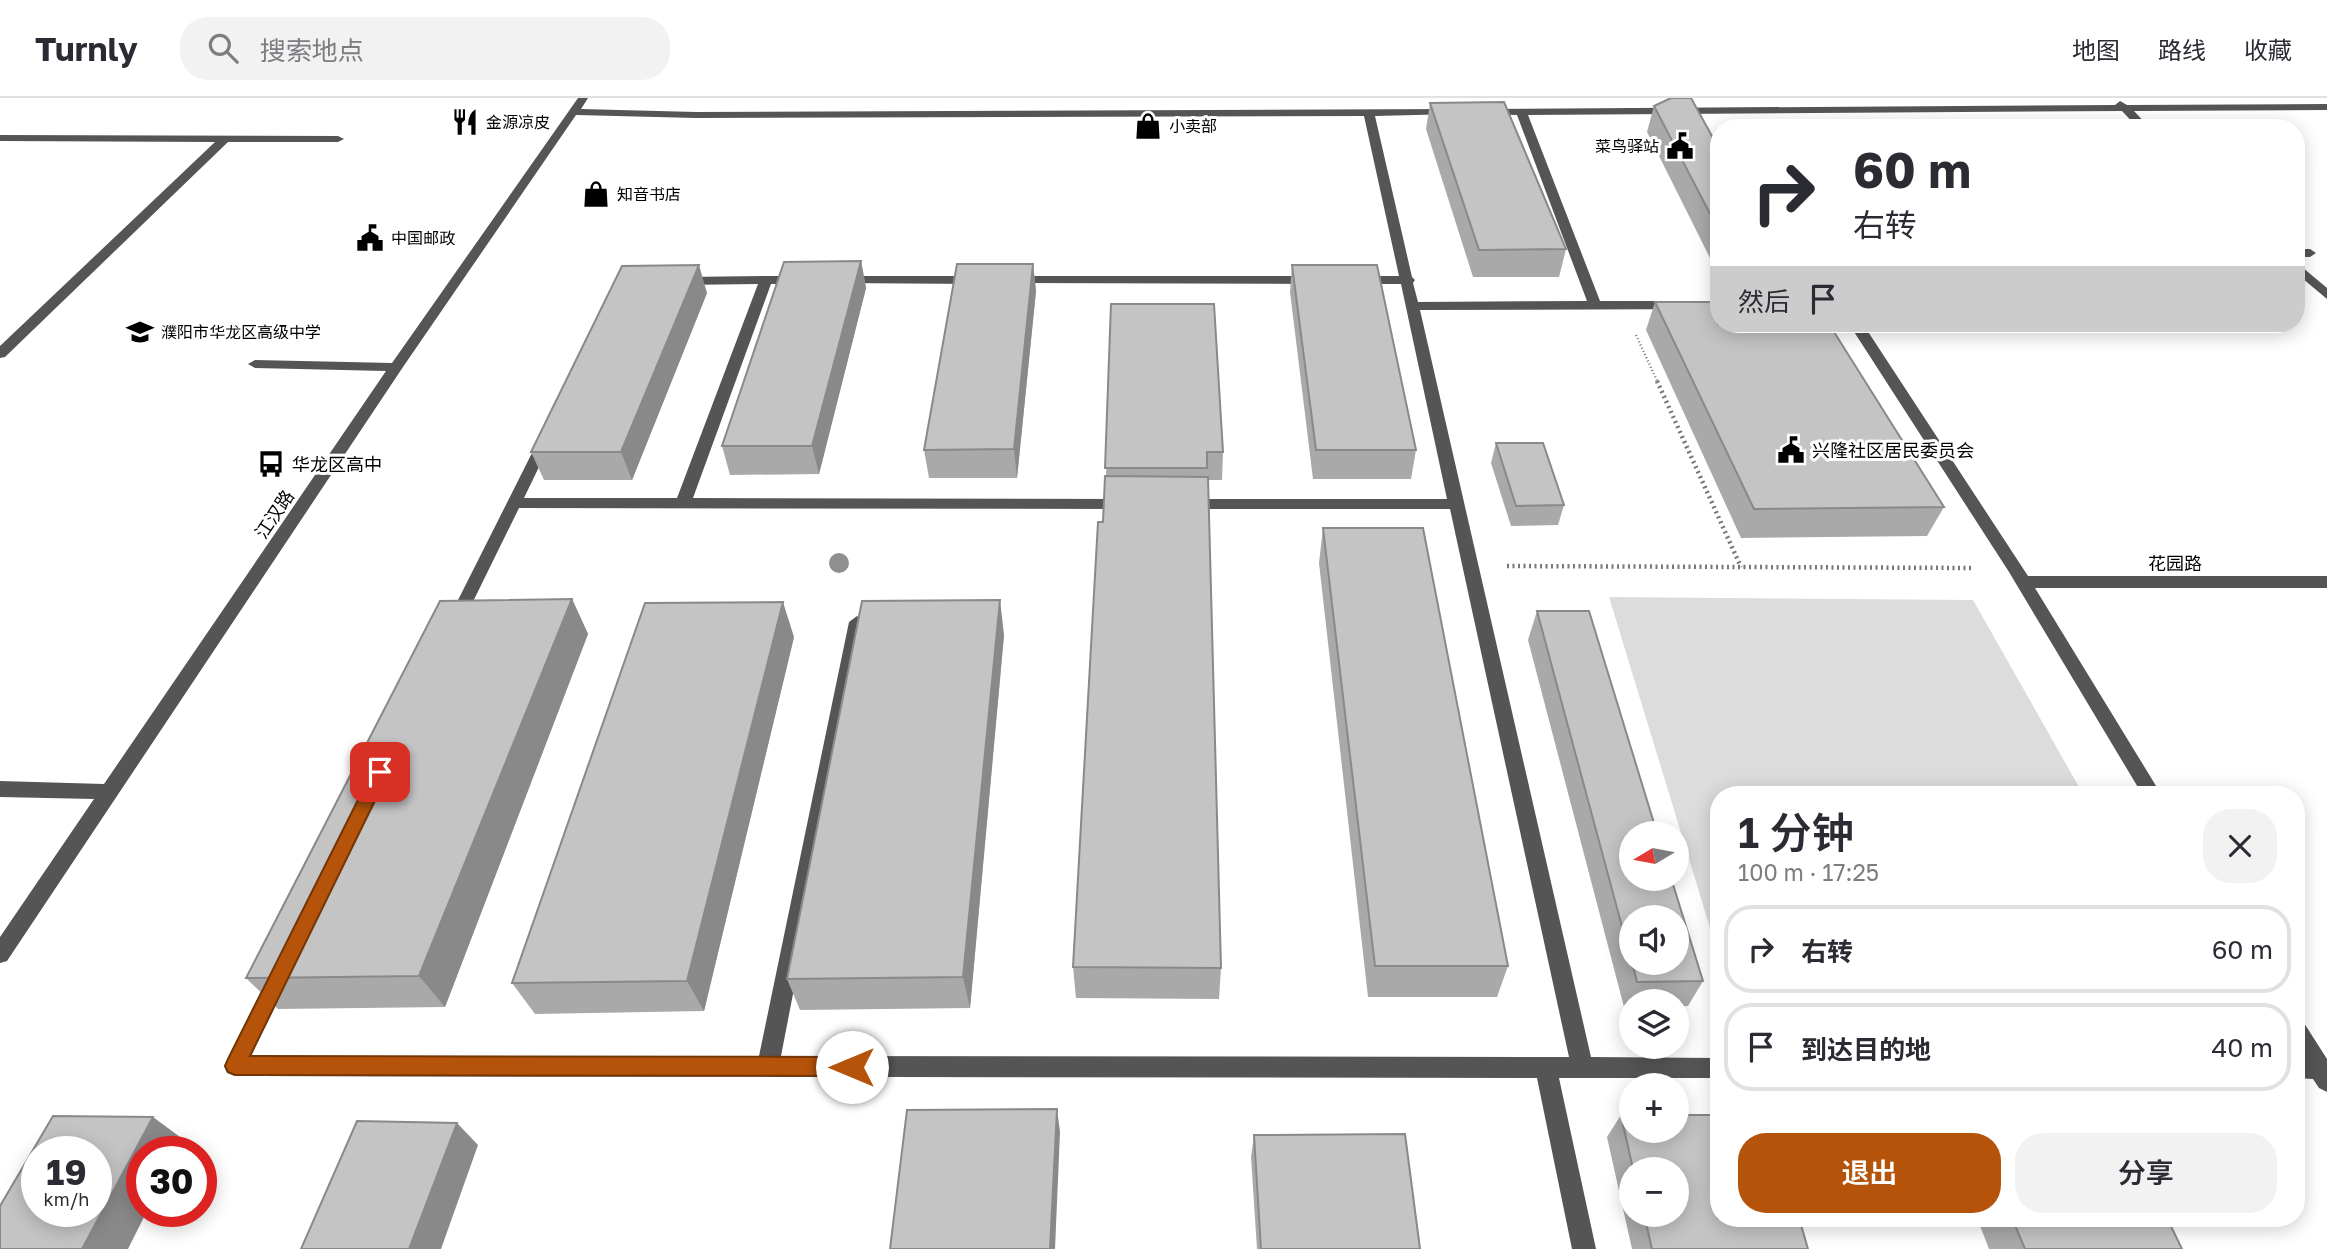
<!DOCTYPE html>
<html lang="zh">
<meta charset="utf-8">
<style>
:root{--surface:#fff;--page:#f2f2f3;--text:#2b2b33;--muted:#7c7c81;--line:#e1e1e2;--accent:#b45309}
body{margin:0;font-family:"Golos Text","Noto Sans SC",sans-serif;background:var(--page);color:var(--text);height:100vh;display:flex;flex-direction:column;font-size:26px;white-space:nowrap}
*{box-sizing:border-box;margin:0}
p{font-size:23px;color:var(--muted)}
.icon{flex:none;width:38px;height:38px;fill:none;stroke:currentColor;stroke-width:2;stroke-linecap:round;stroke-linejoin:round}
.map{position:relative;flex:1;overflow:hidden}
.sheet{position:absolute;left:1710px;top:688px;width:595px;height:441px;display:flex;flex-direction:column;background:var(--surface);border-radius:28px;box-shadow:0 4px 18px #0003}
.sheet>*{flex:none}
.guide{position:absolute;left:1710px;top:21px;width:595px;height:214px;border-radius:28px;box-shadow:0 4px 18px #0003;background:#fff;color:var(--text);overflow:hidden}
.needle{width:46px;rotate:260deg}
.buttons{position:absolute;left:1619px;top:723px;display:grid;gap:14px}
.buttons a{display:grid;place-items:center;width:70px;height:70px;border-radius:50%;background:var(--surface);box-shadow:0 4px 18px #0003;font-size:35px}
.speed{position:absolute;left:21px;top:1038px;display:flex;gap:14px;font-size:35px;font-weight:700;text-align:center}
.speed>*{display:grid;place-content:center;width:91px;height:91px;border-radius:50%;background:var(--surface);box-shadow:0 4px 18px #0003;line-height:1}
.speed small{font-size:18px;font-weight:400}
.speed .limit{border:10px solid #d22;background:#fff;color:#111}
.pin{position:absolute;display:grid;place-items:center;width:60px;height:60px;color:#fff;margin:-30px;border-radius:14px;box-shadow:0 4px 10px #0006}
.me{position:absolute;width:77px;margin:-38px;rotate:270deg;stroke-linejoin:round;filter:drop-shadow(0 0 5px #0008)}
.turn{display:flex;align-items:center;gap:24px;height:147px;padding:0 28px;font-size:32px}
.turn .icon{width:91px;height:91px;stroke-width:2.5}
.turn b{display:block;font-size:49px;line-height:60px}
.then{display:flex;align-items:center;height:66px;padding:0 28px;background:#0003;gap:14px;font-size:26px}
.round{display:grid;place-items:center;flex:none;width:74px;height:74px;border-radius:28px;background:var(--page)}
.summary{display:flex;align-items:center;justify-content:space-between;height:119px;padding:0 28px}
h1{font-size:42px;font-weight:600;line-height:52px}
.cta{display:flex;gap:14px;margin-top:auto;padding:14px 28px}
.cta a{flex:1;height:80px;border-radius:28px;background:var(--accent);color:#fff;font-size:28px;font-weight:600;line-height:80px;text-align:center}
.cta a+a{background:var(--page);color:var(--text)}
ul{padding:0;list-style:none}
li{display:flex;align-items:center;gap:21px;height:88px;margin:0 14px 10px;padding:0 14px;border:4px solid var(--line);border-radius:28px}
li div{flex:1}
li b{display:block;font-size:26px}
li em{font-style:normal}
header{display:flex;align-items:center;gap:42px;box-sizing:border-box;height:98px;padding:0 35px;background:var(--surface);border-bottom:2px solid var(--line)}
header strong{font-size:33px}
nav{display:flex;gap:38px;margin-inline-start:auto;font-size:24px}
.search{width:490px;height:63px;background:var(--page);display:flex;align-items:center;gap:18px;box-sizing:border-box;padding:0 24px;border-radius:28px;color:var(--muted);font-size:26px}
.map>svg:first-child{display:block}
.green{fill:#dcdcdc}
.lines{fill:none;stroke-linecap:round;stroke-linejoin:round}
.path-far1{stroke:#777;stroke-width:2.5;stroke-dasharray:1 2.5;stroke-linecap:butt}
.path{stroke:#777;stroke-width:4.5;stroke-dasharray:2 3.5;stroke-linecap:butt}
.minor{fill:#555;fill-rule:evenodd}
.tree{fill:#8f8f8f}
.wall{fill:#a9a9a9;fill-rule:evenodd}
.shaded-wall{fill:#898989}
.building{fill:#c4c4c4;stroke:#898989;stroke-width:2;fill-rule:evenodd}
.route{fill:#b45309;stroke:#753606;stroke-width:2}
.labels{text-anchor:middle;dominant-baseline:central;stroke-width:6;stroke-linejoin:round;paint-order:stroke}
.far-poi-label{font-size:16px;fill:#000;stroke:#fff;text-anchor:start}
.poi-label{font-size:18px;fill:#000;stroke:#fff;text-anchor:start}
.street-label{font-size:18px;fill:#000;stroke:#fff}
</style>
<header>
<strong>Turnly</strong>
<div class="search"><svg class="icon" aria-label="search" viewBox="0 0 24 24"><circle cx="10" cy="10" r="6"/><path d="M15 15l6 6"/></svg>搜索地点</div>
<nav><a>地图</a><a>路线</a><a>收藏</a></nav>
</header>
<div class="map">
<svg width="2327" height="1151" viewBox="0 0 2327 1151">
<rect width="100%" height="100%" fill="#fff"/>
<g class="green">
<polygon points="1770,24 2052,25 2069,30 1764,30"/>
<polygon points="1609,499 1973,502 2083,696 1718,696 1718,856"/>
</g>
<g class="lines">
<polyline class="path-far1" points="1636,237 1658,285"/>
<g class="path">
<polyline points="1657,283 1741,469"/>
<polyline points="1507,468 1974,470"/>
</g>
<g class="minor">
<polygon points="578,0 588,0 581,11 696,14 1452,11 1456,12 1456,16 1375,18 1412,179 1415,182 1413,185 1418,204 1587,203 1517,17 1480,16 1480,12 1484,11 2115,7 2120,3 2127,7 2327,6 2327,12 2134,13 2150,30 2138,30 2122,13 1528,17 1600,203 1718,203 1718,211 1420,212 1591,959 1718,960 1718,980 1559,980 1596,1151 1572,1151 1537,980 235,978 227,975 224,968 271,873 278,871 285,873 289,880 251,958 759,958 849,524 857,518 865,524 781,958 1569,959 1450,411 1184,411 1176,406 1184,401 1447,401 1401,186 1358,186 1352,182 1358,178 1399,178 1364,18 696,20 576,17 403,269 7,863 0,865 0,839 94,701 0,699 0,683 104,686 386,273 255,270 248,266 255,262 392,265"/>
<polygon points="0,37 338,38 344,41 338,44 228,44 5,259 0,260 0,248 215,44 0,43"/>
<polygon points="2296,151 2310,151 2316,155 2310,159 2296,159"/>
<polygon points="2296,164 2327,190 2327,201 2296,175"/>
<polygon points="766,178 801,178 807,182 801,186 771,186 693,400 1125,401 1133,406 1125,411 519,410 462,526 450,526 448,522 539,341 549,341 551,344 524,400 677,400 758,186 682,187 676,183 682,179"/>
<polygon points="843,178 976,178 982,182 976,186 838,185 837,182"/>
<polygon points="1011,178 1312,178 1318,182 1312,186 1006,185 1006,179"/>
<polygon points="1849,226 1863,226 2028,478 2327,478 2327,490 2035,490 2161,696 2142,696 2009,474"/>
<polygon points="2296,922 2304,925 2327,961 2327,994 2319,990 2313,981 2296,980 2296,960 2301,960 2296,952"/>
</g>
</g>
<circle class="tree" cx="839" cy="465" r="10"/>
<g class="wall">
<polygon points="1430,5 1566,151 1559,179 1473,179 1426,31"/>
<polygon points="1654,8 1718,49 1718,176 1647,34"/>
<polygon points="861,163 866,190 819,376 730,377 722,348"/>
<polygon points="1033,166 1036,193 1017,380 929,380 924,352"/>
<polygon points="1292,167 1416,352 1411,381 1313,381 1290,194"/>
<polygon points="707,195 632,382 544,382 531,354"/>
<polygon points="1655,204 1944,409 1927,438 1741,440 1646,232"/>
<polygon points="1111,206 1223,354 1222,382 1208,382 1221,870 1219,901 1076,900 1073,869 1106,378"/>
<polygon points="1496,345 1564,407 1558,427 1511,428 1491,365"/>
<polygon points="1323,430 1508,868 1497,899 1368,899 1319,465"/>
<polygon points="572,501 588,536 445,909 278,911 246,880"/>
<path d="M1537,513L1703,883L1688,908L1676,909V903H1631V909H1624L1528,542ZM1631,819L1676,864H1631Z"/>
<polygon points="1004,537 970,910 800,912 787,881"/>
<polygon points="794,539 704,913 535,916 512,885"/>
<path d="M1621,1017L1808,1151H1632L1607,1039ZM1631,1071H1676V1116H1631Z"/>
<polygon points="1254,1037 1420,1151 1257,1151 1251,1059"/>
<polygon points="1977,1120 2167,1120 2182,1151 1989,1151"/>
</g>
<g class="shaded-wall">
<polygon points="861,163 866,190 819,376 812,348"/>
<polygon points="1033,166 1036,193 1017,380 1014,351"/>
<polygon points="699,167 707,195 632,382 621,354"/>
<polygon points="572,501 588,536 445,909 419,878"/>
<polygon points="1000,502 1004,537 970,910 963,879"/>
<polygon points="783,504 794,539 704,913 687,883"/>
<polygon points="1057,1011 1060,1034 1055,1151 1050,1151"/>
<polygon points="153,1019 184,1042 178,1054 142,1054 142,1113 147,1113 128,1151 82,1151"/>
<polygon points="457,1025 478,1047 441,1151 409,1151"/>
</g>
<g class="building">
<polygon points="1671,0 1691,0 1718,49 1718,131 1654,8"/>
<polygon points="1504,4 1566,151 1479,152 1430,5"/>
<polygon points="861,163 812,348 722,348 784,164"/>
<polygon points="957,166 1033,166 1014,351 924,352"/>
<polygon points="699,167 621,354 531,354 622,168"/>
<polygon points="1292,167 1377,167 1416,352 1316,352"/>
<polygon points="1655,204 1718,204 1718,226 1829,226 1944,409 1754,411"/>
<polygon points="1111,206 1214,206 1223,354 1207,354 1207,370 1105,370"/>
<polygon points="1496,345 1543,345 1564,407 1516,408"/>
<polygon points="1105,378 1208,379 1221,870 1073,869 1098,424 1103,424"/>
<polygon points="1323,430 1423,430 1508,868 1375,868"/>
<polygon points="572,501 419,878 246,880 440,503"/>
<polygon points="1000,502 963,879 787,881 862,503"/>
<polygon points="783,504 687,883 512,885 645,505"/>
<polygon points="1537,513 1589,513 1657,735 1631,735 1631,780 1671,780 1703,883 1637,884 1632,864 1676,864 1676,819 1631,819 1631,862"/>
<polygon points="1057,1011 1050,1151 890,1151 907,1012"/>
<polygon points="1621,1017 1631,1017 1631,1032 1676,1032 1676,1017 1718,1017 1718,1120 1799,1120 1808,1151 1652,1151 1644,1116 1676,1116 1676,1071 1633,1071"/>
<path d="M53,1018L153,1019L82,1151H0V1108ZM37,1054H96V1113H37Z"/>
<polygon points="357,1023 457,1025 409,1151 301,1151"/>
<polygon points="1405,1036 1420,1151 1261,1151 1254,1037"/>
<polygon points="2012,1120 2167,1120 2182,1151 2025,1151"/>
</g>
<polygon class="route" points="380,668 389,674 250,958 852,959 859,962 862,969 859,976 852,978 235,977 228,974 225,968 228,961 372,674"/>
<defs>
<symbol id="restaurant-bare" viewBox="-9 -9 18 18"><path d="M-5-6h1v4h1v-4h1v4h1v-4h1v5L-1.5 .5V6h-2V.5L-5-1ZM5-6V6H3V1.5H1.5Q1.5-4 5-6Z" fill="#000" stroke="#fff" stroke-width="2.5" paint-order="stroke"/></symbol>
<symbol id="shop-bare" viewBox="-9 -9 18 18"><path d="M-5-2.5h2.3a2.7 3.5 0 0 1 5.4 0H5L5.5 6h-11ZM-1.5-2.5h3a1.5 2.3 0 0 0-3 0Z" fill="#000" stroke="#fff" stroke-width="2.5" paint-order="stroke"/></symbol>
<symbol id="civic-bare" viewBox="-9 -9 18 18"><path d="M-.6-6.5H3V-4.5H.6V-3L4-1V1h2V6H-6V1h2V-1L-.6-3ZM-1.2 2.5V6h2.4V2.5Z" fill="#000" stroke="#fff" stroke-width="2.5" paint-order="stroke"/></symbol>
<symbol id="school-bare" viewBox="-9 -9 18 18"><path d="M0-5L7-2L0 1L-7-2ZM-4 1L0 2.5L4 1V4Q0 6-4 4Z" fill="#000" stroke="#fff" stroke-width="2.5" paint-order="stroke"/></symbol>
<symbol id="bus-bare" viewBox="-9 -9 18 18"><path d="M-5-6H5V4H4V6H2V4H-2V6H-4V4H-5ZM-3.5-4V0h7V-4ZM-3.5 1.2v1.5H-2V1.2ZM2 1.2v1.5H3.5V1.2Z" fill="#000" stroke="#fff" stroke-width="2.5" paint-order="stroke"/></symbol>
</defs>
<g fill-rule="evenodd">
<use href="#restaurant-bare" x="446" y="5" width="38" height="38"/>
<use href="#shop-bare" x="1129" y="9" width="38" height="38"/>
<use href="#civic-bare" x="1661" y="29" width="38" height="38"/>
<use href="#shop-bare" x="577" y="77" width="38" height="38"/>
<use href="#civic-bare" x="351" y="121" width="38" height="38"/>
<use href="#school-bare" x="121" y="215" width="38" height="38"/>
<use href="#civic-bare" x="1772" y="333" width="38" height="38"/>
<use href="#bus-bare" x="252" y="347" width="38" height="38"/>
</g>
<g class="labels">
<g class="far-poi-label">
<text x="486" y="24">金源凉皮</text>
<text x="1169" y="28">小卖部</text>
<text x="1659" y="48" text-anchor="end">菜鸟驿站</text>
<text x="617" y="96">知音书店</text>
<text x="391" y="140">中国邮政</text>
<text x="161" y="234">濮阳市华龙区高级中学</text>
</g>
<g class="poi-label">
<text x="1812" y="352">兴隆社区居民委员会</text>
<text x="292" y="366">华龙区高中</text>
</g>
<g class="street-label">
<text transform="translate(274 416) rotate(-56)">江汉路</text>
<text x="2175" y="465">花园路</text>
</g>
</g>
</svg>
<div class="buttons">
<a><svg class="needle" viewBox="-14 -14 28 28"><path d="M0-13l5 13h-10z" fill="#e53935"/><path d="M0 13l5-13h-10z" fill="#7c7c81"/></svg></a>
<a><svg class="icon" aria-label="sound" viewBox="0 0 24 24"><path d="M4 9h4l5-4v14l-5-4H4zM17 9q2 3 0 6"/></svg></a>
<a><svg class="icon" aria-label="layers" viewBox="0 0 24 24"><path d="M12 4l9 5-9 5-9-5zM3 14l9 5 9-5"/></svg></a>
<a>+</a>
<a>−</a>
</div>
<div class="speed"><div>19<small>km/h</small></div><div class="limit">30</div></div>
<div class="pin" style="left:380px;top:674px;background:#d93025"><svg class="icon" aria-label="arrive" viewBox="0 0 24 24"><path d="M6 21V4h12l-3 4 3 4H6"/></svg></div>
<svg class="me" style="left:852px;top:969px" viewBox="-20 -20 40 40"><circle r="19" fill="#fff"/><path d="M0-13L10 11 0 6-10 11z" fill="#b45309"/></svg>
<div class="guide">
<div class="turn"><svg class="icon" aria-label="right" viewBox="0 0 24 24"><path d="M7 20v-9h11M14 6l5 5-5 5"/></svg><div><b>60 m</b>右转</div></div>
<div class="then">然后<svg class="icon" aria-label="arrive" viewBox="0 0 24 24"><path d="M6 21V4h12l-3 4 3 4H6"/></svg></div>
</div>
<section class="sheet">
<div class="summary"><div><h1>1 分钟</h1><p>100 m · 17:25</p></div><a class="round"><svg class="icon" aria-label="close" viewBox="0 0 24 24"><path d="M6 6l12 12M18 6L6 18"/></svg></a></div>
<ul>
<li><svg class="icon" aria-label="right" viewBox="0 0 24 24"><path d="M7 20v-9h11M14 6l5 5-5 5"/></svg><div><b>右转</b></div><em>60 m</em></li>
<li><svg class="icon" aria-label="arrive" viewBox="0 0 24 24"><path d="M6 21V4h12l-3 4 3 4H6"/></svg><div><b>到达目的地</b></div><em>40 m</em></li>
</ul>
<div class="cta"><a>退出</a><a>分享</a></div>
</section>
</div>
